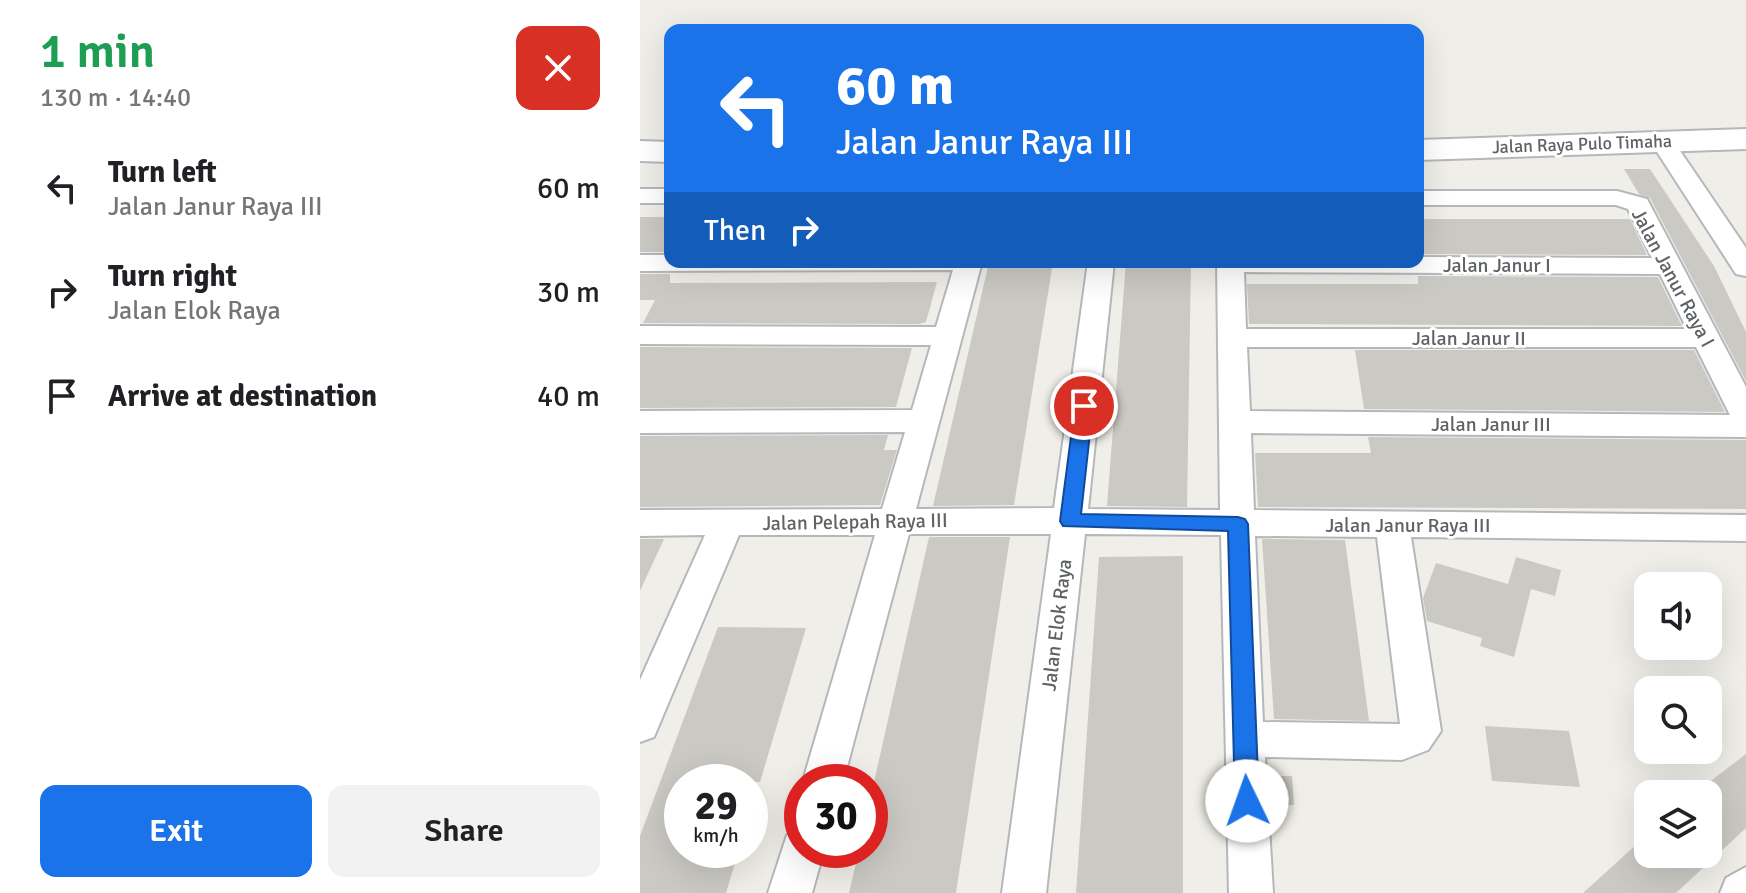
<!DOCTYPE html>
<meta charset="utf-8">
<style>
:root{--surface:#fff;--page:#f2f2f2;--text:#202124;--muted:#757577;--accent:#1a73e8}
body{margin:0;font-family:Signika,sans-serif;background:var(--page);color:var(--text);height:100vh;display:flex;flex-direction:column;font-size:30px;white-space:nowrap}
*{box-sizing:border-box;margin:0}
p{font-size:26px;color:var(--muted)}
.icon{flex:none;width:44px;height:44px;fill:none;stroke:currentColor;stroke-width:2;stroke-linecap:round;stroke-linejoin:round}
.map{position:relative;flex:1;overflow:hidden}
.details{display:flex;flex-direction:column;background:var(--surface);width:640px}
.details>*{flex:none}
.banner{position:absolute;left:24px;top:24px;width:760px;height:244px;border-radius:16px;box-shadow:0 8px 32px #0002;background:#1a73e8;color:#fff;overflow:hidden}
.tools{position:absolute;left:994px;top:572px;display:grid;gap:16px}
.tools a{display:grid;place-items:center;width:88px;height:88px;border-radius:16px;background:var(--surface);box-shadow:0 8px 32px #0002;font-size:40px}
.speed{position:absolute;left:24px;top:764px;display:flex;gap:16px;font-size:40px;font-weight:700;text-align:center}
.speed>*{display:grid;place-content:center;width:104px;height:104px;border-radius:50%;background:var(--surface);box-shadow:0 8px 32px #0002;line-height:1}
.speed small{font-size:20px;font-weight:400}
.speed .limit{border:12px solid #d22;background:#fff;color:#111}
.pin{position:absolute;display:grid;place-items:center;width:68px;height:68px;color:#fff;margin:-34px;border:4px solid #fff;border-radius:50%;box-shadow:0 2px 8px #0007}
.me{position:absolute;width:88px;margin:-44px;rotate:357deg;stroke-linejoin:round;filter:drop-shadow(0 0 6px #0008)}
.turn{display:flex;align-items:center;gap:28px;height:168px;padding:0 40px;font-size:36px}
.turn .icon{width:104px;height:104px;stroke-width:2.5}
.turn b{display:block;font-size:56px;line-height:68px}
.then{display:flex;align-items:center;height:76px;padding:0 40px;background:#0003;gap:16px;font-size:30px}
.round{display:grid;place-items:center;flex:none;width:84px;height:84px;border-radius:16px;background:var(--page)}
.summary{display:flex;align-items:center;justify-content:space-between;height:136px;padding:0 40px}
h1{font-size:48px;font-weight:600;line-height:60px;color:#1e9e55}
.primary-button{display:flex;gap:16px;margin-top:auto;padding:16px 40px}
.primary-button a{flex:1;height:92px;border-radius:16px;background:var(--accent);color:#fff;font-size:32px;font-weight:600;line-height:92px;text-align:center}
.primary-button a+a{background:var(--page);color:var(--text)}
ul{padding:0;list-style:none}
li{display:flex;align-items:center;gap:24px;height:104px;padding:0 40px}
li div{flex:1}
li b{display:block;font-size:30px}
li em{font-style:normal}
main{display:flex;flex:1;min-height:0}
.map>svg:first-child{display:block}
.building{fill:#cbc9c4}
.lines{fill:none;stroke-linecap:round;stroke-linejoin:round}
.street-casing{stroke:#b5b8bb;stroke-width:4}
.secondary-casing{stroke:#b4b7bb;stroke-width:4}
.street{fill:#fff;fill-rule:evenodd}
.secondary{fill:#fff;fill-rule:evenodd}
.route{fill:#1a73e8;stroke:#114b97;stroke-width:2}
.labels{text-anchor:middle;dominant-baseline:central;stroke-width:6;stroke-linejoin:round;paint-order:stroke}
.far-street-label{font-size:18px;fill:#5f6366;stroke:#fff}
.street-label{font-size:20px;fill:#5f6366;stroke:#fff}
</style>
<main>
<section class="details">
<div class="summary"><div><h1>1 min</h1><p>130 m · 14:40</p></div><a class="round" style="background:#d93025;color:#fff"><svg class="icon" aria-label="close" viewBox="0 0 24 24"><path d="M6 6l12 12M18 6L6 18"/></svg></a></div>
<ul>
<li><svg class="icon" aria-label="left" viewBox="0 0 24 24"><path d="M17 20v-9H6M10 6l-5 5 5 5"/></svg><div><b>Turn left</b><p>Jalan Janur Raya III</p></div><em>60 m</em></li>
<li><svg class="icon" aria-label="right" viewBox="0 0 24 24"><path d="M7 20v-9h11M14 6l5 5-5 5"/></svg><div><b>Turn right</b><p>Jalan Elok Raya</p></div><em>30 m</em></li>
<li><svg class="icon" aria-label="arrive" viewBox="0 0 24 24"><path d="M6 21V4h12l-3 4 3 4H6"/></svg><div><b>Arrive at destination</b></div><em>40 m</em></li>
</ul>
<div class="primary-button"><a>Exit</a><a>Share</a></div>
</section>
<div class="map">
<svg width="1106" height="893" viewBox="0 0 1106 893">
<rect width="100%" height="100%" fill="#f0eee8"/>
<g class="building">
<polygon points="984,169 1010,169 1074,266 1106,332 1106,381 1010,198 999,194"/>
<rect x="0" y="217" width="30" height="35"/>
<polygon points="778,219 990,219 1007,255 778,254"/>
<polygon points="349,262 413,262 374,505 293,506"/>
<polygon points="486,262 551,262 547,507 467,506"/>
<polygon points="0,274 30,274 30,283 297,282 286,322 279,324 3,323 15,300 0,300"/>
<polygon points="778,276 1018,277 1042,326 609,324 607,284 778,284"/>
<polygon points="0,347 272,348 256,407 0,408"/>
<polygon points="715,350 1054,350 1085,412 724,409"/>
<polygon points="248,435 244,450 257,450 240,505 0,507 0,436"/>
<polygon points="728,437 1106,440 1106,509 618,507 615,453 731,453"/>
<polygon points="289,537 370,537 316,893 209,893 219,850 230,850 230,800"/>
<polygon points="0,539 24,539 0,591"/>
<polygon points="622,539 705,540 729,721 634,719"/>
<polygon points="543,556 543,893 436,893 459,557"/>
<polygon points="876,557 921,570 915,596 891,589 874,657 840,646 842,638 787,621 783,598 796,563 868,584"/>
<polygon points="78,627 166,628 120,782 42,782 42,850 99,850 86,893 0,893 0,836"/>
<polygon points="845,726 929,731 940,787 852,781"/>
<polygon points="1106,754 1106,828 1036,893 943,893 1008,834 1008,854 1068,854 1068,783"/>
<polygon points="629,776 652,776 654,805 631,805"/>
</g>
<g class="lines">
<defs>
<g id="street">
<polygon points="1022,134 1030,136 1106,248 1106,276 1096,274 1010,141 1014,136"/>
<rect x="0" y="189" width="30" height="14"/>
<path d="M778,191H977L1007,199L1106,387V437L611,433L614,510L1106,515V541L771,537L801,731L788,750L762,760L625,757L633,893H589L581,535L445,534L406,893H362L411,534H269L203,782L162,784L235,535H99L14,737L0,742V680L65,535L0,536V510L242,509L265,432L0,433V411L272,410L291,345L0,344V326L296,327L313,270L0,271V255H30V262H342L276,509L414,508L448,262H474L448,509L580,510L577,262H778V257L1012,258L988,209L976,205H778ZM604,272L1020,274L1047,329H606ZM607,347H1056L1090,415L610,411ZM615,536L737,537L760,724L623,722Z"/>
<polygon points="162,829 162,850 184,850 172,893 128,893 147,835"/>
<polygon points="1106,867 1106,893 1080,893 1086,878"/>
</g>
<g id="secondary">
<polygon points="1106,129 1106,149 778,160 778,140"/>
<polygon points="0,141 30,142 30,162 0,161"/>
</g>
</defs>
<use href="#street" class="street-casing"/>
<use href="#secondary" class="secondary-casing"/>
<use href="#street" class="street"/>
<use href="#secondary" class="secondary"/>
</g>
<polygon class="route" points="444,400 453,406 441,514 598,517 605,519 608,524 619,801 615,809 607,812 598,809 595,801 588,531 423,526 420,521 435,406"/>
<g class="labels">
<g class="far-street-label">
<text transform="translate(942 144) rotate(-2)">Jalan Raya Pulo Timaha</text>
</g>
<g class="street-label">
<text x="857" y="265">Jalan Janur I</text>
<text transform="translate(1033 278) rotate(62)">Jalan Janur Raya I</text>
<text x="829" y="338">Jalan Janur II</text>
<text x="851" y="424">Jalan Janur III</text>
<text transform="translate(215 522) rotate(-1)">Jalan Pelepah Raya III</text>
<text x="768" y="525">Jalan Janur Raya III</text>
<text transform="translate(417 625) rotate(-83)">Jalan Elok Raya</text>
</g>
</g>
</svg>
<div class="tools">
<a><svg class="icon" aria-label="sound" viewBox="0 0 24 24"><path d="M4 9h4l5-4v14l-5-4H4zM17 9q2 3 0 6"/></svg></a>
<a><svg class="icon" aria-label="search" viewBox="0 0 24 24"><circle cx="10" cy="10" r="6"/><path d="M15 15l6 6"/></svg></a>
<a><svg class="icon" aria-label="layers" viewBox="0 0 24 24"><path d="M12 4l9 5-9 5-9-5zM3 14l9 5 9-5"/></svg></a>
</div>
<div class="speed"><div>29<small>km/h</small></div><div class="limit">30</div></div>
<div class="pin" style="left:444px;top:406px;background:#d93025"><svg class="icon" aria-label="arrive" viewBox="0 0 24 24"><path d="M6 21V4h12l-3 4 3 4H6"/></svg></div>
<svg class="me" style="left:607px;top:801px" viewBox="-20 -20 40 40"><circle r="19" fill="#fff"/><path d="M0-13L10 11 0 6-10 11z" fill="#1a73e8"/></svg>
<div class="banner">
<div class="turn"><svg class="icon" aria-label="left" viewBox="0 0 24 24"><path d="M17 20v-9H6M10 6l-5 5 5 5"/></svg><div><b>60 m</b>Jalan Janur Raya III</div></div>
<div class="then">Then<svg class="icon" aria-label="right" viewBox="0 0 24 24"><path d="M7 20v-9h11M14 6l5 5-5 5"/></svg></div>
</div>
</div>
</main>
